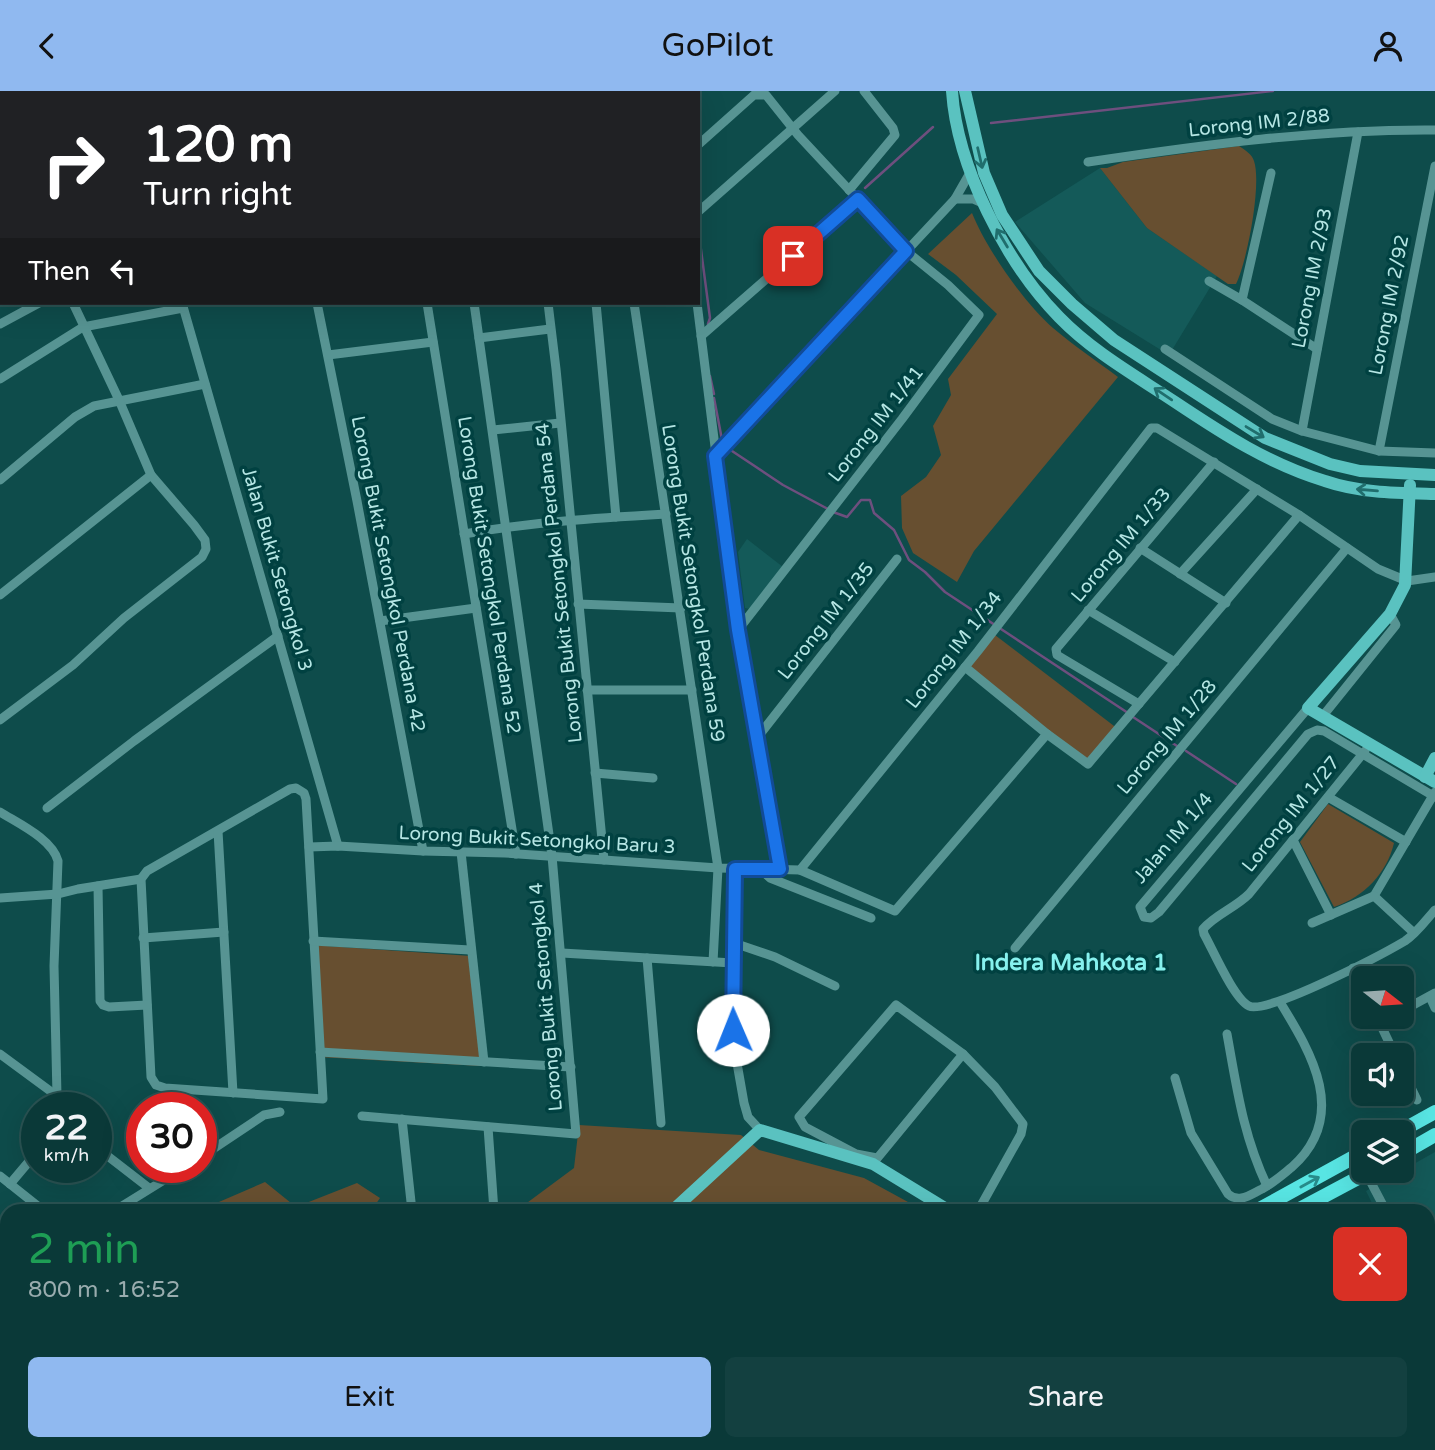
<!DOCTYPE html>
<meta charset="utf-8">
<style>
:root{--surface:#0a3938;--page:#134040;--text:#f1f3f6;--muted:#99acae;--line:#2a5353;--accent:#90b9f0}
body{margin:0;font-family:"Varela Round",sans-serif;background:var(--page);color:var(--text);height:100vh;display:flex;flex-direction:column;font-size:26px;white-space:nowrap}
*{box-sizing:border-box;margin:0}
p{font-size:23px;color:var(--muted)}
.icon{flex:none;width:38px;height:38px;fill:none;stroke:currentColor;stroke-width:2;stroke-linecap:round;stroke-linejoin:round}
.map{position:relative;flex:1;overflow:hidden}
.drawer{position:absolute;left:0px;top:1113px;width:1435px;height:247px;display:flex;flex-direction:column;background:var(--surface);border-radius:21px 21px 0 0;box-shadow:0 7px 28px #0002,0 0 0 2px var(--line)}
.drawer>*{flex:none}
.guide{position:absolute;left:0px;top:0px;width:700px;height:214px;box-shadow:0 7px 28px #0002,0 0 0 2px var(--line);background:#202124;color:#fff;overflow:hidden}
.needle{width:46px;rotate:107deg}
.buttons{position:absolute;left:1351px;top:875px;display:grid;gap:14px}
.buttons a{display:grid;place-items:center;width:63px;height:63px;border-radius:10px;background:var(--surface);box-shadow:0 7px 28px #0002,0 0 0 2px var(--line);font-size:35px}
.speed{position:absolute;left:21px;top:1001px;display:flex;gap:14px;font-size:35px;font-weight:700;text-align:center}
.speed>*{display:grid;place-content:center;width:91px;height:91px;border-radius:50%;background:var(--surface);box-shadow:0 7px 28px #0002,0 0 0 2px var(--line);line-height:1}
.speed small{font-size:18px;font-weight:400}
.speed .limit{border:10px solid #d22;background:#fff;color:#111}
.pin{position:absolute;display:grid;place-items:center;width:60px;height:60px;color:#fff;margin:-30px;border-radius:14px;box-shadow:0 4px 10px #0006}
.me{position:absolute;width:77px;margin:-38px;rotate:359deg;stroke-linejoin:round;filter:drop-shadow(0 0 5px #0008)}
.turn{display:flex;align-items:center;gap:24px;height:147px;padding:0 28px;font-size:32px}
.turn .icon{width:91px;height:91px;stroke-width:2.5}
.turn b{display:block;font-size:49px;line-height:60px}
.then{display:flex;align-items:center;height:66px;padding:0 28px;background:#0003;gap:14px;font-size:26px}
.round{display:grid;place-items:center;flex:none;width:74px;height:74px;border-radius:10px;background:var(--page)}
.overview{display:flex;align-items:center;justify-content:space-between;height:119px;padding:0 28px}
h1{font-size:42px;font-weight:600;line-height:52px;color:#1e9e55}
.action{display:flex;gap:14px;margin-top:auto;padding:14px 28px}
.action a{flex:1;height:80px;border-radius:10px;background:var(--accent);color:#111;font-size:28px;font-weight:600;line-height:80px;text-align:center}
.action a+a{background:var(--page);color:var(--text)}
header{display:flex;justify-content:space-between;align-items:center;height:91px;padding:0 28px;background:var(--accent);color:#111;font-size:32px;font-weight:600}
.map>svg:first-child{display:block}
.built{fill:#145a59}
.green{fill:#674f30}
.lines{fill:none;stroke-linecap:round;stroke-linejoin:round}
.stream{stroke:#6e4f7e;stroke-width:2.5}
.street{stroke:#579493;stroke-width:9}
.secondary{stroke:#5ac2c0;stroke-width:12}
.primary{stroke:#58e5e3;stroke-width:14}
.oneway{stroke:#206e6d}
.oneway2{stroke:#288b8a}
.route-casing{stroke:#114b97;stroke-width:18}
.route{stroke:#1a73e8;stroke-width:12}
.labels{text-anchor:middle;dominant-baseline:central;stroke-width:7;stroke-linejoin:round;paint-order:stroke}
.street-label{font-size:19px;fill:#b5e6e4;stroke:#004141}
.quarter-label{font-size:23px;font-weight:bold;fill:#86f1ee;stroke:#004141}
</style>
<header><svg class="icon" aria-label="back" viewBox="0 0 24 24"><path d="M15 5l-7 7 7 7"/></svg>GoPilot<svg class="icon" aria-label="person" viewBox="0 0 24 24"><circle cx="12" cy="8" r="4"/><path d="M4 21q1-7 8-7t8 7"/></svg></header>
<div class="map">
<svg width="1435" height="1359" viewBox="0 0 1435 1359">
<rect width="100%" height="100%" fill="#0e4c4b"/>
<g class="built">
<polygon points="1100,77 1147,137 1217,185 1169,264 1085,212 1015,131"/>
<polygon points="747,448 783,476 750,518 745,517 738,461"/>
<polygon points="1435,1061 1435,1157 1428,1161 1428,1120 1376,1120 1366,1100"/>
</g>
<g class="green">
<path d="M1239,55C1245,59 1252,63 1254,70C1262,93 1247,171 1236,193H1228L1147,137L1100,77H1107L1123,71Z"/>
<path d="M972,122C986,157 1024,212 1053,237C1074,255 1097,270 1118,286L974,460L957,491L913,462L902,437L901,405L926,386L941,364L933,335L951,304L948,288L997,223L956,184L928,163Z"/>
<polygon points="991,541 1118,638 1088,673 965,576"/>
<path d="M1328,713L1394,752C1387,782 1364,806 1334,816L1300,751Z"/>
<polygon points="312,854 471,865 482,975 318,966"/>
<polygon points="579,1034 741,1044 759,1059 864,1087 919,1117 920,1120 516,1120 574,1077"/>
<polygon points="265,1091 296,1116 357,1092 380,1107 371,1120 198,1120"/>
<polygon points="0,1241 7,1247 7,1320 0,1313"/>
<polygon points="166,1353 510,1353 509,1359 169,1359"/>
<polygon points="551,1353 608,1353 601,1359 543,1359"/>
<polygon points="786,1353 851,1353 840,1359 789,1359"/>
</g>
<g class="lines">
<g class="stream">
<polyline points="655,0 657,2"/>
<polyline points="39,2 42,0"/>
<polyline points="0,28 2,27"/>
<polyline points="991,32 1273,0"/>
<polyline points="865,97 933,36"/>
<polyline points="698,136 710,227 708,233"/>
<polyline points="710,285 714,303"/>
<polyline points="714,307 723,354 783,394 828,418"/>
<polyline points="833,421 847,426 861,409 870,409 874,422 894,439 909,469 925,481 945,501 1128,622"/>
<polyline points="1133,626 1177,655"/>
<polyline points="1186,660 1236,693"/>
</g>
<g class="street">
<polyline points="121,0 121,2"/>
<polyline points="276,0 276,2"/>
<polyline points="393,0 394,2"/>
<polyline points="445,0 445,2"/>
<polyline points="570,0 570,2"/>
<polyline points="56,2 59,0"/>
<polyline points="227,2 233,0"/>
<polyline points="0,39 2,38"/>
<polyline points="698,54 754,4 766,4 798,44 906,160 948,194 979,224 902,328 738,539"/>
<polyline points="0,58 2,62"/>
<path d="M1088,71C1202,54 1319,38 1435,39"/>
<polyline points="849,99 895,44 893,37 864,0"/>
<polyline points="955,108 973,108 982,112"/>
<polyline points="698,121 835,0"/>
<polyline points="0,182 2,181"/>
<polyline points="1209,190 1242,209 1317,258"/>
<polyline points="1242,209 1271,82"/>
<polyline points="182,212 338,755"/>
<polyline points="317,212 357,410 423,760"/>
<polyline points="427,212 516,763"/>
<polyline points="548,212 556,278 604,769"/>
<polyline points="596,212 616,426"/>
<polyline points="634,212 718,777 713,871"/>
<polyline points="697,212 738,539 780,778"/>
<polyline points="0,233 39,212"/>
<polyline points="701,245 858,108"/>
<polyline points="479,247 550,238"/>
<polyline points="1165,258 1272,328 1302,340 1379,360 1435,362"/>
<polyline points="328,264 433,251"/>
<polyline points="0,288 83,236 183,217"/>
<polyline points="493,339 560,332"/>
<polyline points="1302,340 1358,41"/>
<polyline points="1379,360 1435,75"/>
<polyline points="715,365 955,108 971,80"/>
<polyline points="0,389 75,326 94,315 205,293"/>
<path d="M464,443C531,431 598,427 666,423"/>
<polyline points="1140,457 1226,512"/>
<polyline points="1180,483 1257,398"/>
<polyline points="0,504 151,384"/>
<polyline points="578,513 681,517"/>
<polyline points="1088,519 1175,571"/>
<polyline points="380,530 476,517"/>
<polyline points="965,576 1047,643 1088,673 1299,424"/>
<polyline points="587,599 692,599"/>
<polyline points="1139,613 1057,564 1056,558 1214,371"/>
<polyline points="1308,617 1140,816 1144,826 1151,827 1159,821 1308,643 1317,639 1324,640 1435,706"/>
<polyline points="1322,626 1396,534 1390,523"/>
<polyline points="0,629 73,574 124,527 202,466 206,458 205,449 194,434 151,384 119,309 73,212"/>
<polyline points="757,647 897,468"/>
<path d="M1365,660L1249,803C1235,817 1216,823 1203,838L1204,843C1213,859 1234,908 1249,915C1267,924 1383,863 1405,850C1417,842 1426,829 1435,819"/>
<polyline points="595,682 653,687"/>
<polygon points="296,697 304,702 306,708 323,1008 165,997 156,994 151,986 141,788 147,780 290,698"/>
<polyline points="1328,706 1406,751"/>
<polyline points="47,717 134,650 278,545"/>
<path d="M0,721C19,733 52,748 58,770L54,875L57,1005"/>
<polyline points="218,740 233,1002"/>
<polyline points="1293,749 1331,824"/>
<polyline points="309,756 338,755 423,760 505,762 718,777 800,779 978,560 1151,337 1157,337 1299,424 1378,478 1407,490 1435,486"/>
<polyline points="461,761 484,971"/>
<polyline points="759,777 770,787 871,827"/>
<polyline points="735,778 732,923 734,955 744,1012 748,1026 760,1039"/>
<polyline points="800,779 895,820 1047,643"/>
<polyline points="98,795 100,910 103,914 109,916 147,914"/>
<polyline points="1374,805 1435,701"/>
<polyline points="1374,805 1414,842"/>
<polyline points="0,807 58,803 78,798 141,788"/>
<polyline points="1312,832 1374,805"/>
<polyline points="143,847 224,841"/>
<polyline points="313,850 470,859"/>
<polyline points="734,852 775,866 835,895"/>
<polyline points="1015,857 1347,457"/>
<polyline points="562,862 733,872"/>
<polyline points="647,867 661,1032"/>
<polyline points="1353,877 1363,898"/>
<polyline points="1430,906 1435,917"/>
<polyline points="1402,920 1435,902"/>
<polyline points="1377,926 1395,964"/>
<path d="M1227,943C1237,998 1243,1044 1267,1095"/>
<polyline points="320,961 571,976"/>
<polyline points="0,963 57,1005 57,1017"/>
<polyline points="1402,978 1417,1009"/>
<path d="M1175,987L1191,1042L1228,1103C1239,1113 1251,1103 1262,1098C1273,1092 1282,1084 1292,1076C1349,1025 1312,963 1280,911"/>
<polyline points="362,1025 576,1043 552,765 474,212"/>
<polyline points="402,1028 412,1120"/>
<polyline points="488,1036 494,1120"/>
<polyline points="96,1056 149,1097"/>
<polyline points="201,1066 264,1024 280,1021"/>
<polyline points="877,1067 856,1063 805,1036 799,1026 896,914 963,963 995,996 1023,1033 1021,1043 978,1120"/>
<polyline points="875,1070 963,963"/>
<polyline points="1366,1082 1386,1120"/>
<polyline points="0,1085 44,1120"/>
<polyline points="10,1093 37,1061"/>
<polyline points="114,1120 185,1076"/>
<polyline points="1428,1167 1435,1163"/>
<polyline points="0,1184 7,1180"/>
<polyline points="1428,1245 1435,1258"/>
</g>
<g class="secondary">
<path d="M952,0C957,76 1006,172 1059,226C1093,261 1136,285 1175,311C1223,343 1269,373 1325,390C1360,402 1398,402 1435,403"/>
<polyline points="965,0 984,82 1002,124 1039,180 1072,213 1114,249 1265,347 1330,373 1360,380 1435,384"/>
<polyline points="1410,394 1405,494 1390,523 1308,617 1435,691"/>
<polyline points="1425,686 1435,667"/>
<polyline points="672,1120 760,1039 873,1073 950,1120"/>
<polyline points="160,1359 164,1353"/>
<polyline points="1350,1359 1358,1353"/>
</g>
<g class="primary">
<polyline points="1399,1041 1435,1021"/>
<polyline points="1402,1063 1435,1044"/>
<polyline points="1256,1120 1363,1061"/>
<polyline points="1296,1120 1371,1080"/>
<polyline points="874,1359 882,1353"/>
<polyline points="893,1359 902,1353"/>
</g>
</g>
<defs><path id="oneway-shaft" d="M-6 0H5M1.5-3L5.5 0L1.5 3" fill="none" stroke-width="1.6" stroke-linecap="round" stroke-linejoin="round" transform="scale(1.75)"/></defs>
<g class="oneway">
<use href="#oneway-shaft" transform="translate(980 67) rotate(77)"/>
<use href="#oneway-shaft" transform="translate(1002 147) rotate(-121)"/>
<use href="#oneway-shaft" transform="translate(1163 303) rotate(-146)"/>
<use href="#oneway-shaft" transform="translate(1255 341) rotate(31)"/>
<use href="#oneway-shaft" transform="translate(1367 399) rotate(-175)"/>
</g>
<use class="oneway2" href="#oneway-shaft" transform="translate(1310 1091) rotate(-29)"/>
<g class="lines">
<defs>
<polyline id="route" points="733,939 735,778 780,778 738,539 715,365 906,160 858,108 793,165"/>
</defs>
<use href="#route" class="route-casing"/>
<use href="#route" class="route"/>
</g>
<g class="labels">
<g class="street-label">
<text transform="translate(1259 32) rotate(-6)">Lorong IM 2/88</text>
<text transform="translate(1312 187) rotate(-79)">Lorong IM 2/93</text>
<text transform="translate(1389 214) rotate(-79)">Lorong IM 2/92</text>
<text transform="translate(876 333) rotate(-52)">Lorong IM 1/41</text>
<text transform="translate(1121 454) rotate(-50)">Lorong IM 1/33</text>
<text transform="translate(277 478) rotate(74)">Jalan Bukit Setongkol 3</text>
<text transform="translate(388 483) rotate(79)">Lorong Bukit Setongkol Perdana 42</text>
<text transform="translate(489 484) rotate(81)">Lorong Bukit Setongkol Perdana 52</text>
<text transform="translate(559 492) rotate(-96)">Lorong Bukit Setongkol Perdana 54</text>
<text transform="translate(693 492) rotate(81)">Lorong Bukit Setongkol Perdana 59</text>
<text transform="translate(826 530) rotate(-52)">Lorong IM 1/35</text>
<text transform="translate(954 559) rotate(-52)">Lorong IM 1/34</text>
<text transform="translate(1167 646) rotate(-50)">Lorong IM 1/28</text>
<text transform="translate(1291 723) rotate(-51)">Lorong IM 1/27</text>
<text transform="translate(1173 747) rotate(-50)">Jalan IM 1/4</text>
<text transform="translate(537 749) rotate(3)">Lorong Bukit Setongkol Baru 3</text>
<text transform="translate(546 906) rotate(-95)">Lorong Bukit Setongkol 4</text>
</g>
<g class="quarter-label">
<text x="1071" y="872">Indera Mahkota 1</text>
</g>
</g>
</svg>
<div class="buttons">
<a><svg class="needle" viewBox="-14 -14 28 28"><path d="M0-13l5 13h-10z" fill="#e53935"/><path d="M0 13l5-13h-10z" fill="#99acae"/></svg></a>
<a><svg class="icon" aria-label="sound" viewBox="0 0 24 24"><path d="M4 9h4l5-4v14l-5-4H4zM17 9q2 3 0 6"/></svg></a>
<a><svg class="icon" aria-label="layers" viewBox="0 0 24 24"><path d="M12 4l9 5-9 5-9-5zM3 14l9 5 9-5"/></svg></a>
</div>
<div class="speed"><div>22<small>km/h</small></div><div class="limit">30</div></div>
<div class="pin" style="left:793px;top:165px;background:#d93025"><svg class="icon" aria-label="arrive" viewBox="0 0 24 24"><path d="M6 21V4h12l-3 4 3 4H6"/></svg></div>
<svg class="me" style="left:733px;top:939px" viewBox="-20 -20 40 40"><circle r="19" fill="#fff"/><path d="M0-13L10 11 0 6-10 11z" fill="#1a73e8"/></svg>
<div class="guide">
<div class="turn"><svg class="icon" aria-label="right" viewBox="0 0 24 24"><path d="M7 20v-9h11M14 6l5 5-5 5"/></svg><div><b>120 m</b>Turn right</div></div>
<div class="then">Then<svg class="icon" aria-label="left" viewBox="0 0 24 24"><path d="M17 20v-9H6M10 6l-5 5 5 5"/></svg></div>
</div>
<section class="drawer">
<div class="overview"><div><h1>2 min</h1><p>800 m · 16:52</p></div><a class="round" style="background:#d93025;color:#fff"><svg class="icon" aria-label="close" viewBox="0 0 24 24"><path d="M6 6l12 12M18 6L6 18"/></svg></a></div>
<div class="action"><a>Exit</a><a>Share</a></div>
</section>
</div>
